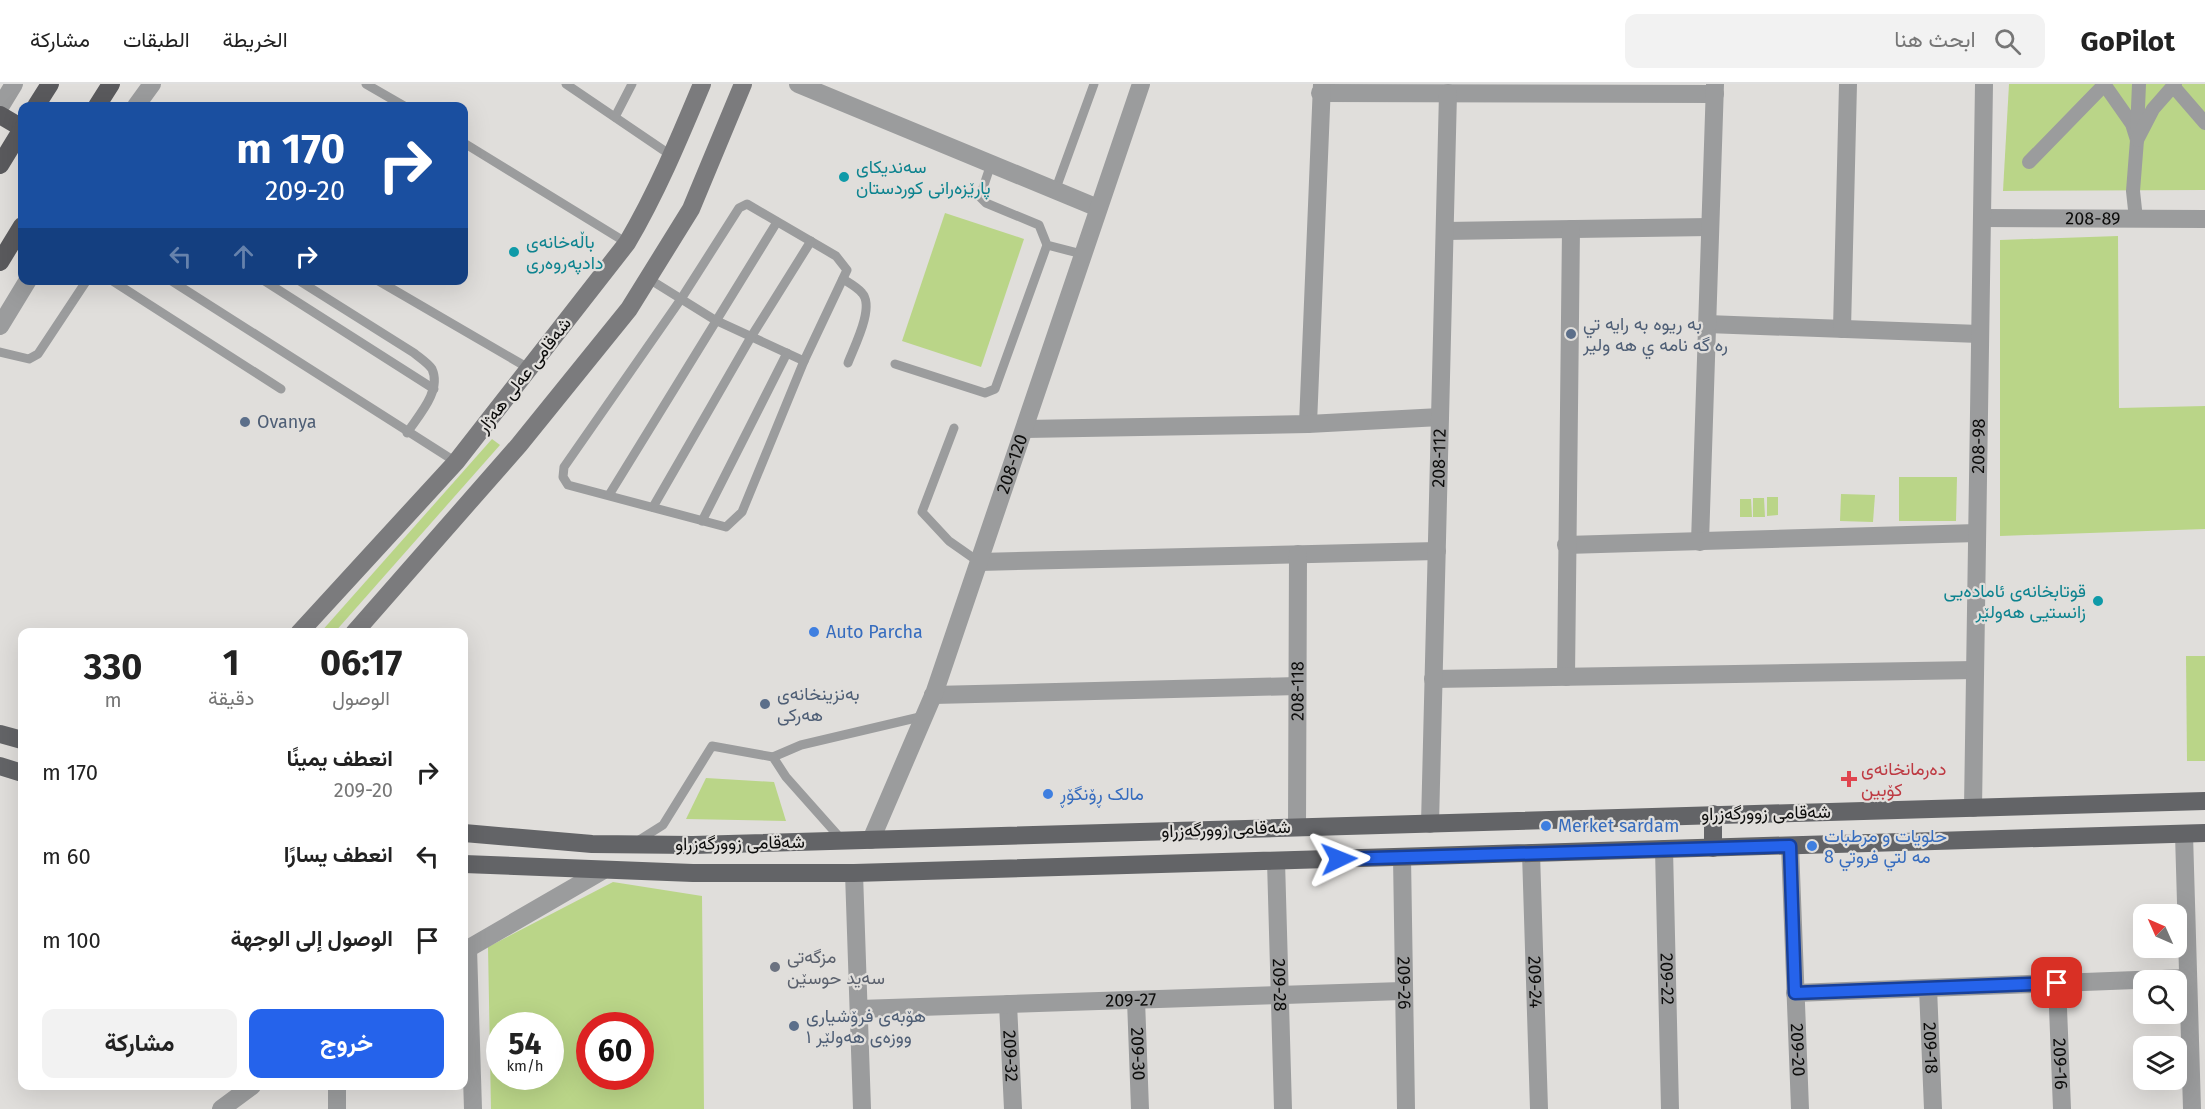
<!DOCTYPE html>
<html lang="ar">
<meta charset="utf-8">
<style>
:root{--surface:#fff;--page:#f2f2f2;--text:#222;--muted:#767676;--line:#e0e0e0;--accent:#2563eb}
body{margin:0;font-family:"Fira Sans",Vazirmatn,sans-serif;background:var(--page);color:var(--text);direction:rtl;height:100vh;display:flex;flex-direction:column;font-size:22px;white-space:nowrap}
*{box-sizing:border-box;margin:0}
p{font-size:20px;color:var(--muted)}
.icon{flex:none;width:33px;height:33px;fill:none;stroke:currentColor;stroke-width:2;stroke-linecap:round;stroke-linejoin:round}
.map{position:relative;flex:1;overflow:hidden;direction:ltr}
.drawer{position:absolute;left:18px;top:544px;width:450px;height:462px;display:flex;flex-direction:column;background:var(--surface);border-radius:12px;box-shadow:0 6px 24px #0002;direction:rtl}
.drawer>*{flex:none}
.top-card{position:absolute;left:18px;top:18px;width:450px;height:183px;border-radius:12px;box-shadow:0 6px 24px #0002;direction:rtl;background:#1a4fa0;color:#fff;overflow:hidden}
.needle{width:39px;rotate:315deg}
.controls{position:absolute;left:2133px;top:820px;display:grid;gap:12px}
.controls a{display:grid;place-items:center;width:54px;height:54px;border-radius:12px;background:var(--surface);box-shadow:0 6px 24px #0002;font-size:30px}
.speed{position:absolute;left:486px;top:928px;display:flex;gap:12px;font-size:30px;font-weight:700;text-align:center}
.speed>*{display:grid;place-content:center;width:78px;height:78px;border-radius:50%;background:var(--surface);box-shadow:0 6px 24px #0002;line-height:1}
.speed small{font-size:15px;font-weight:400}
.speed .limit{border:9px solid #d22;background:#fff;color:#111}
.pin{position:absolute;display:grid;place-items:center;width:51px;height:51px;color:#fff;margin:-26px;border-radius:12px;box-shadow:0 3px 9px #0006}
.me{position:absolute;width:66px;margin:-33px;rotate:88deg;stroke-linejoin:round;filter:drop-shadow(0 0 4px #0008)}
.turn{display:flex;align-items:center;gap:21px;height:126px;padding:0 24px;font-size:27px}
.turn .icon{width:78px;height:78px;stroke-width:2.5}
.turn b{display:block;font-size:42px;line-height:51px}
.lanes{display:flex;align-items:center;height:57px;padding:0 24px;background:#0003;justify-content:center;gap:30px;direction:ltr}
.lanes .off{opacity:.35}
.eta{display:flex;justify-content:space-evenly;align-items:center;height:102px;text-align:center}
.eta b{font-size:36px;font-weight:700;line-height:42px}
.cta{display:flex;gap:12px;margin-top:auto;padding:12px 24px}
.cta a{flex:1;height:69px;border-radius:12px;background:var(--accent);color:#fff;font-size:24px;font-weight:700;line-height:69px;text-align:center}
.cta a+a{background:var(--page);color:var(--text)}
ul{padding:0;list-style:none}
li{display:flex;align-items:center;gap:18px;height:84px;padding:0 24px}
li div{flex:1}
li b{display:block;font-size:22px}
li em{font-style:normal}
header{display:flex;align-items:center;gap:36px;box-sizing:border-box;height:84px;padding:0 30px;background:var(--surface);border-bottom:2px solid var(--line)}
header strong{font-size:28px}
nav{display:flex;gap:33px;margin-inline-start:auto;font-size:21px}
.search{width:420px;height:54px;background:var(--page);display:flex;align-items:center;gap:15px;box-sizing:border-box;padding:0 21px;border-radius:12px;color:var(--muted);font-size:22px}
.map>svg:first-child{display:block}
.green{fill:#bad588;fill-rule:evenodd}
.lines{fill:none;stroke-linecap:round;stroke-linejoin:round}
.service{stroke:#9b9c9d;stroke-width:9}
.pedestrian{stroke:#9b9c9d;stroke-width:14}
.minor{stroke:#9b9c9d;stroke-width:18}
.tertiary{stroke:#9b9c9d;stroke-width:18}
.secondary{stroke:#7b7b7d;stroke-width:18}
.primary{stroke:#636467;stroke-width:18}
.trunk{stroke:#5a5a5d;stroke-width:18}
.route-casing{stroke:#184099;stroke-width:15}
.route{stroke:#2563eb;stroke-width:10}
.culture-dot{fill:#0f9aa8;stroke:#e0dedb;stroke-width:2}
.service-dot{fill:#5c6f8a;stroke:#e0dedb;stroke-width:2}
.shop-dot{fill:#3f7fe0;stroke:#e0dedb;stroke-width:2}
.health-dot{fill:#e0444e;stroke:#e0dedb;stroke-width:2}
.worship-dot{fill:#6b7280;stroke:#e0dedb;stroke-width:2}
.labels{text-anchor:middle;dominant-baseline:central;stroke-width:4.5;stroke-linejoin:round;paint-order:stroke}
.culture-label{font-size:18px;fill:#0d838f;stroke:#e0dedb;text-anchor:start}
.street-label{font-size:18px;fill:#0c0c0b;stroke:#e0dedb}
.service-label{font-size:18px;fill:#4e5e75;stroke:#e0dedb;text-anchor:start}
.shop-label{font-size:18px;fill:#366cbe;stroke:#e0dedb;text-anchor:start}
.health-label{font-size:18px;fill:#be3a42;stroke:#e0dedb;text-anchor:start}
.worship-label{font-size:18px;fill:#5b616d;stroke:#e0dedb;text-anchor:start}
</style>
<header>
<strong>GoPilot</strong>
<div class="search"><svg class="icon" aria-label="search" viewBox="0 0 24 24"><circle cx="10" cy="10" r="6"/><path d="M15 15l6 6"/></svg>ابحث هنا</div>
<nav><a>الخريطة</a><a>الطبقات</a><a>مشاركة</a></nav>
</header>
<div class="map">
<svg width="2205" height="1025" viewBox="0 0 2205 1025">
<rect width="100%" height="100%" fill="#e0dedb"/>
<g class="green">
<polygon points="2009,0 2205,0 2205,106 2003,107"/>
<polygon points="945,129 1024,155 981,283 902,257"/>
<polygon points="2118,152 2119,324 2205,322 2205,445 2000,452 2000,156"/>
<polygon points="492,355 500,361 334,549 320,549"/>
<polygon points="1899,393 1957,393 1956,437 1899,437"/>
<polygon points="1841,410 1875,411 1873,438 1840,437"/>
<polygon points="1767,413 1778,413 1778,431 1767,432"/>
<polygon points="1753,414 1764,414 1765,433 1753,433"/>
<polygon points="1740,415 1751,415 1752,433 1740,433"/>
<polygon points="2186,572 2205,572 2205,677 2187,677"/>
<polygon points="706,694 774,698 786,737 686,735"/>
<path d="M613,798L702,812L704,1025H491L488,863ZM500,942H550V993H500ZM590,942H640V993H590Z"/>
</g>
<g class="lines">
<g class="service">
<polyline points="366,0 404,22"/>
<polyline points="566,0 672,72"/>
<polyline points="615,33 632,0"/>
<polyline points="464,59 627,159"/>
<polyline points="991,80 980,113 986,119 1039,141 1047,161 1082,170"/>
<polyline points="1055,107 1094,0"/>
<polygon points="747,120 836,172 847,186 804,277 742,428 726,443 568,401 563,393 564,383 681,215 739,124"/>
<polyline points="649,195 715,236 804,277"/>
<path d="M843,195C849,199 857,203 862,209C875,223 854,263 848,279"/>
<polyline points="111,196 281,305"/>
<polyline points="170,196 456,378"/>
<polyline points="263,196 434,305"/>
<path d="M298,196L414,269C420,274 428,279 432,285C442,307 418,332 407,349"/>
<polyline points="377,196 530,285"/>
<polyline points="0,268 29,275 38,270 87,196"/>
<polyline points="895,280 985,309 995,305 1047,161"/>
<polyline points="954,344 922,428 949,457 979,478"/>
<polyline points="609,411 777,138"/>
<polyline points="653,423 751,253 811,157"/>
<polyline points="702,437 787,269"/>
<polyline points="773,673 801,661 924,632"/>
<polyline points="636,758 663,741 712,662 773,673 786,693 842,756"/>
</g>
<g class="pedestrian">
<polyline points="2104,0 2132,40 2137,56 2133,107 2136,135"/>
<polyline points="2173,2 2205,39"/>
<polyline points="2137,48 2139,0"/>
<polyline points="2137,56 2153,25 2175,0"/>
<polyline points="2029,78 2104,1"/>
</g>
<g class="minor">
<polyline points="798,0 1098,124"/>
<polyline points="1320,9 1715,10"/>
<path id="s1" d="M1982,134L2205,135"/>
<polyline points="1445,147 1710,143"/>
<polyline points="1707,240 1979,250"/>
<polyline points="1842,245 1848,0"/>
<polyline points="1308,340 1322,0"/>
<polyline points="1025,345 1308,340 1440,333"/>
<polyline points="1700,458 1715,0"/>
<polyline points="1566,461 1977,449"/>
<polyline points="979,478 1437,467"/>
<polyline points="1566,593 1571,145"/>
<polyline points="1433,595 1975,586"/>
<polyline points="933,611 1297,602"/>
<path id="s2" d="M1973,724L1984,0"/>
<path id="s3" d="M1430,740L1448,9"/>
<path id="s4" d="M1297,743L1298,470"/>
<polyline points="2184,750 2192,1025"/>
<path id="s5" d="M871,756L935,607L1141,0"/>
<path id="s6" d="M1790,762L1800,1025"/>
<path id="s7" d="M1664,765L1670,1025"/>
<path id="s8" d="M1531,769L1539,1025"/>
<path id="s9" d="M1402,773L1406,1025"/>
<path id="s10" d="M1276,777L1283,1025"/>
<polyline points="468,864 473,1025"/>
<polyline points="464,867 602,787"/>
<path id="s11" d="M2057,899L2062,1025"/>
<path id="s12" d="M1928,904L1933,1025"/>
<polyline points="1795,909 2188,894"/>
<path id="s13" d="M1136,916L1140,1025"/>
<path id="s14" d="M1008,920L1013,1025"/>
<path id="s15" d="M859,925L1402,907"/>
<polyline points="337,1002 337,1025"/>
<polyline points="221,1025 252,1002"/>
</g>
<g class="tertiary">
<polyline points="136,22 152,0"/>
<polyline points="0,23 14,0"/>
<polyline points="0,242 28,196"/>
<polyline points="854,789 862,1025"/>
</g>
<g class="secondary">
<path d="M299,549L456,378L627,159C657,108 679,55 702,0"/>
<polyline points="354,549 519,361 629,225 691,125 743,0"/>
</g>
<g class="primary">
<polyline points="0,650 22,656"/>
<polyline points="0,682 22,689"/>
<polyline points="1713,730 1713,764"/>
<polyline points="464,749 592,760 693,761 2205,717"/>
<polyline points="464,780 693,789 854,789 2205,749"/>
</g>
<g class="trunk">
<polyline points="36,22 50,0"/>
<polyline points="97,22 111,0"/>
<polyline points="0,31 22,44"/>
<polyline points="0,81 22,45"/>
<polyline points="0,178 22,142"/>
</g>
</g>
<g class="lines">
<defs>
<polyline id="route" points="1339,775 1790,762 1795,909 2057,899"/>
</defs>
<use href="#route" class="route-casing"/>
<use href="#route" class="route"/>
</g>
<g class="culture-dot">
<circle cx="844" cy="93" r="6"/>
<circle cx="514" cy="168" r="6"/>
<circle cx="2098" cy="517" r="6"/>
</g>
<g class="service-dot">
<circle cx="1571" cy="250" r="6"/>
<circle cx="245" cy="338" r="6"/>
<circle cx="765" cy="620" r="6"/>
<circle cx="794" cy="942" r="6"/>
</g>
<g class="shop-dot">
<circle cx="814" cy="548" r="6"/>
<circle cx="1048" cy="710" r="6"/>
<circle cx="1546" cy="742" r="6"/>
<circle cx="1812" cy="762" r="6"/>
</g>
<path class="health-dot" d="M1846 686h6v6h6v6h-6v6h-6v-6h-6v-6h6z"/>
<circle class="worship-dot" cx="775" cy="883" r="6"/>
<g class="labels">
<g class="culture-label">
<text x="856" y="83">سەندیکای<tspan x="856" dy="21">پارێزەرانی کوردستان</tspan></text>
<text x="526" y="158">باڵەخانەی<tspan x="526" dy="21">دادپەروەری</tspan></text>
<text x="2086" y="507" text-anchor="end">قوتابخانەی ئامادەیی<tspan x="2086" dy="21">زانستیی هەولێر</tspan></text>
</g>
<g class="street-label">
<text stroke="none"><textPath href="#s1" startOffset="111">208-89</textPath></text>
<text transform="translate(524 291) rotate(-52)">شەقامی عەلی هەژار</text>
<text stroke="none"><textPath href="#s2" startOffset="362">208-98</textPath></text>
<text stroke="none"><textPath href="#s3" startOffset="366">208-112</textPath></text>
<text stroke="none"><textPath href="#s5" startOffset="402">208-120</textPath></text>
<text stroke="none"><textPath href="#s4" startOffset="136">208-118</textPath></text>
<text transform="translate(1766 729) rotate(-1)">شەقامی زوورگەزراو</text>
<text transform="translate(1226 745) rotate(-2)">شەقامی زوورگەزراو</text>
<text transform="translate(740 759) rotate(-1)">شەقامی زوورگەزراو</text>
<text stroke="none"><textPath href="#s7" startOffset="130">209-22</textPath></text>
<text stroke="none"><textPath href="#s8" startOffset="129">209-24</textPath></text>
<text stroke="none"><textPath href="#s9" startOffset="126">209-26</textPath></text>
<text stroke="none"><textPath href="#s10" startOffset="124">209-28</textPath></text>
<text stroke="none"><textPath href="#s15" startOffset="272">209-27</textPath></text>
<text stroke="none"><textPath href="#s6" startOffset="204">209-20</textPath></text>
<text stroke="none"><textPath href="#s12" startOffset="60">209-18</textPath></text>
<text stroke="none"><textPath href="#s13" startOffset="54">209-30</textPath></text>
<text stroke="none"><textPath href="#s14" startOffset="52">209-32</textPath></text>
<text stroke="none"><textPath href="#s11" startOffset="81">209-16</textPath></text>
</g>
<g class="service-label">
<text x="1583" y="240">به ريوه به رايه تي<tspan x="1583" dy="21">ره گه نامه ي هه ولير</tspan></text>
<text x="257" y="338">Ovanya</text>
<text x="777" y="610">بەنزینخانەی<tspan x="777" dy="21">هەرکی</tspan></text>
<text x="806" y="932">هۆبەی فرۆشیاری<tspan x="806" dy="21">ووزەی هەولێر ١</tspan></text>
</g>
<g class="shop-label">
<text x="826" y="548">Auto Parcha</text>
<text x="1060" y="710">مالک ڕۆنگۆڕ</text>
<text x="1558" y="742">Merket sardam</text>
<text x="1824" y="752">حلويات و مرطبات<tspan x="1824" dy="21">مه لتي فروتي 8</tspan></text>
</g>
<g class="health-label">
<text x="1861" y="685">دەرمانخانەی<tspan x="1861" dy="21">کۆبین</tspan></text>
</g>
<g class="worship-label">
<text x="787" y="873">مزگەتی<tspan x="787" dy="21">سەید حوسێن</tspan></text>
</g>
</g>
</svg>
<div class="controls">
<a><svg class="needle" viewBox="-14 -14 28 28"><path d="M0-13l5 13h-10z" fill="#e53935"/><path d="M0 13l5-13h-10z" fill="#767676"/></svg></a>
<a><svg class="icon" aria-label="search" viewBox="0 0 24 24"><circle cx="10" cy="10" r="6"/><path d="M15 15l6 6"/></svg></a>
<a><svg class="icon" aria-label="layers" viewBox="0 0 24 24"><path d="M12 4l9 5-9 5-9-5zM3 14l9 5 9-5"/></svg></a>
</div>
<div class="speed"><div>54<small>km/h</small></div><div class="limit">60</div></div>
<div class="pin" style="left:2057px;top:899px;background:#d93025"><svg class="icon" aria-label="arrive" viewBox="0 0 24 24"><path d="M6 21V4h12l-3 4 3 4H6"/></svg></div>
<svg class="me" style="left:1339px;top:775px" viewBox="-20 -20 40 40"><path d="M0-17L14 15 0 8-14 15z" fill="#2563eb" stroke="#fff" stroke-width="4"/></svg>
<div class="top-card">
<div class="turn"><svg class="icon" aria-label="right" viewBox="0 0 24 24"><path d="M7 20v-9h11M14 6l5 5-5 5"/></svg><div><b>170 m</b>209-20</div></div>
<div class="lanes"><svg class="icon off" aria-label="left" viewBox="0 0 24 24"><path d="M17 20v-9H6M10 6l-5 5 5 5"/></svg><svg class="icon off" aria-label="ahead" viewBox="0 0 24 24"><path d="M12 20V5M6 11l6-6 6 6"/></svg><svg class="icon" aria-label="right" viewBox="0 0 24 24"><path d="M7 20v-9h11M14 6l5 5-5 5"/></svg></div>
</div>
<section class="drawer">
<div class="eta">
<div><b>06:17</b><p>الوصول</p></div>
<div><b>1</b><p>دقيقة</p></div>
<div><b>330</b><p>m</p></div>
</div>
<ul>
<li><svg class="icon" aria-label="right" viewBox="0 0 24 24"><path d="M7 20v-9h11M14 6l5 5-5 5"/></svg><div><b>انعطف يمينًا</b><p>209-20</p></div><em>170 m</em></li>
<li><svg class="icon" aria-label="left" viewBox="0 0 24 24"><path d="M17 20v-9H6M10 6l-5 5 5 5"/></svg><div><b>انعطف يسارًا</b></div><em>60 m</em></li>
<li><svg class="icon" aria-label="arrive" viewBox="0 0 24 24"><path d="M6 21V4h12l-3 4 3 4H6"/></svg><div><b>الوصول إلى الوجهة</b></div><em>100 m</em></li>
</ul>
<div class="cta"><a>خروج</a><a>مشاركة</a></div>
</section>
</div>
